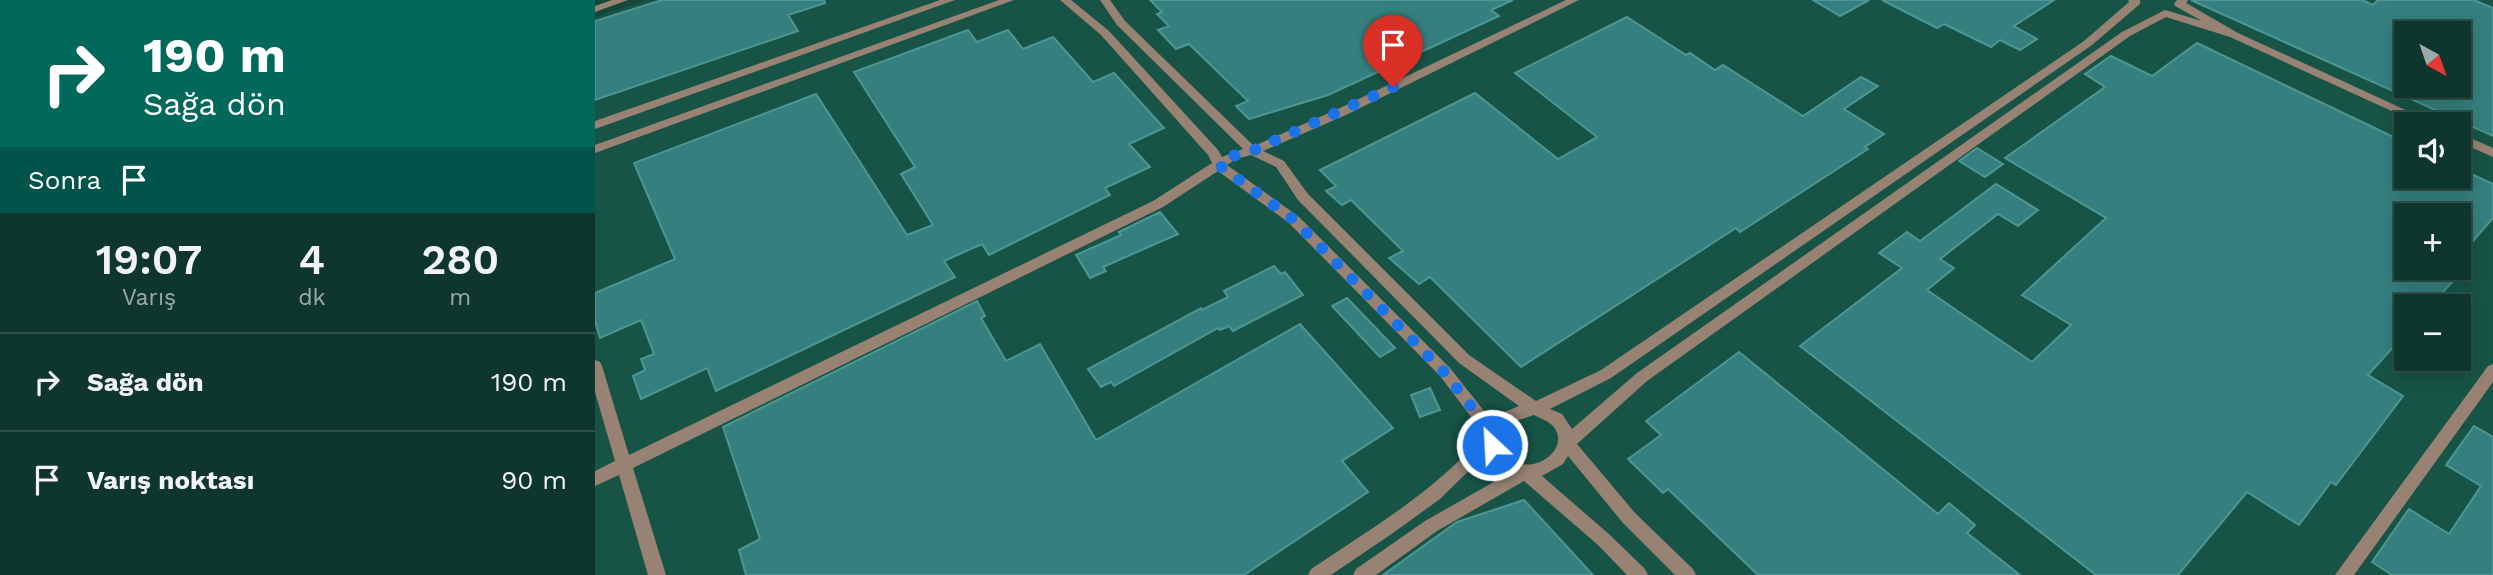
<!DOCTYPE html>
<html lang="tr">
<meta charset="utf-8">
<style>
:root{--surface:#0f362c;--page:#1d4138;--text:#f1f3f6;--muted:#9baba9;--line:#2f5048}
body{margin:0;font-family:"Work Sans",sans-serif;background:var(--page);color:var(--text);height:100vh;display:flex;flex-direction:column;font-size:26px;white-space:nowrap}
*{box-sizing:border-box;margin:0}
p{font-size:23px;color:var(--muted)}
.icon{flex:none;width:38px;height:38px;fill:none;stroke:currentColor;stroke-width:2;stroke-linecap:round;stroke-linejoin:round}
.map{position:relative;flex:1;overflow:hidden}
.details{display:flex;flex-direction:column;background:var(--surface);width:595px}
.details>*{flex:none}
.banner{background:#00695c;color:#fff;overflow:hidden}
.needle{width:46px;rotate:140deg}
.buttons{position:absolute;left:1799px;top:21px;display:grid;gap:14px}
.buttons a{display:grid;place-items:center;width:77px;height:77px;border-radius:0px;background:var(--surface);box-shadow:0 4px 18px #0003,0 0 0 2px var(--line);font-size:35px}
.pin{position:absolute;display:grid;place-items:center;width:60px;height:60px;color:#fff;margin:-72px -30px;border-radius:50% 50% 50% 0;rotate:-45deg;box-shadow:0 0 7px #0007}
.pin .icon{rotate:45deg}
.me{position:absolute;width:77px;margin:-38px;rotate:335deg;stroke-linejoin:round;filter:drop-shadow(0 0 5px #0008)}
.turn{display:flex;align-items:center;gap:24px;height:147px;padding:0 28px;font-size:32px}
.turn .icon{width:91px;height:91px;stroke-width:2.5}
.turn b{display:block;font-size:49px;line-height:60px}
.then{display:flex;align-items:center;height:66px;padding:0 28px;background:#0003;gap:14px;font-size:26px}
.eta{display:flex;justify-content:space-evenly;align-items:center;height:119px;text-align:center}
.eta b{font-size:42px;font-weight:600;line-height:49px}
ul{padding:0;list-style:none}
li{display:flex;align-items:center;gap:21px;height:98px;padding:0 28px;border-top:2px solid var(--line)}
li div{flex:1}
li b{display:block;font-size:26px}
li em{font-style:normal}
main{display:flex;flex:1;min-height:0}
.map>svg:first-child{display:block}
.built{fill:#175445;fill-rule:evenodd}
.building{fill:#35807e;stroke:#4c9693;stroke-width:2;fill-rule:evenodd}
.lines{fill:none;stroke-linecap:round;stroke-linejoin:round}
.minor{fill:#978274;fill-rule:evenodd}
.tertiary{fill:#978274;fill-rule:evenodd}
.route{stroke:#1a73e8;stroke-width:12;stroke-dasharray:0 21.6}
</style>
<main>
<section class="details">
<div class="banner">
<div class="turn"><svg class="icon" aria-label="right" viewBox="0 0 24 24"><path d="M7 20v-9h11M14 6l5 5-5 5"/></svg><div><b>190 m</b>Sağa dön</div></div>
<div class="then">Sonra<svg class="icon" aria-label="arrive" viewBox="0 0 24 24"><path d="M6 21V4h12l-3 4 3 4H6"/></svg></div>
</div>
<div class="eta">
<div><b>19:07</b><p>Varış</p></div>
<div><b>4</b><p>dk</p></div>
<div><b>280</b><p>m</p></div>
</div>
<ul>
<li><svg class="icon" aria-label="right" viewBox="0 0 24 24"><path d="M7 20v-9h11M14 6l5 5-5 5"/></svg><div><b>Sağa dön</b></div><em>190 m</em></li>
<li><svg class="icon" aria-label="arrive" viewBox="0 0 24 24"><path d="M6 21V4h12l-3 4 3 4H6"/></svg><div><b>Varış noktası</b></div><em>90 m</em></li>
</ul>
</section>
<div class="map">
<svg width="1898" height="575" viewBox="0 0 1898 575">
<rect width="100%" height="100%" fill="#14483b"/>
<path class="built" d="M52,0H1898V575H0V17ZM1811,33H1864V86H1811ZM1811,124H1864V177H1811ZM1811,215H1864V268H1811ZM1811,306H1864V359H1811Z"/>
<g class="building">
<polygon points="67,0 229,0 230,3 193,15 203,31 0,100 0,21"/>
<polygon points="555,0 918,0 896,10 904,16 733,95 654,119 641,106 653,101 594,44 581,49 563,30 574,26 562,14 567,12"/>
<polygon points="1218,0 1274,0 1245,16"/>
<polygon points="1287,0 1459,0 1419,26 1442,39 1425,50 1405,40 1396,47 1349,24 1342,28"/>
<path d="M1596,0H1767L1778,5L1783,0H1879L1898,8V136ZM1811,33H1864V86H1811Z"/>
<polygon points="1032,17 1091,55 1095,53 1120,70 1128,65 1208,116 1266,77 1283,86 1249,109 1289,134 1270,147 1273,149 1145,232 1141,228 926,367 835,277 824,284 794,258 808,251 756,200 747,205 731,191 741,186 725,170 880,93 963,159 1002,137 920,73"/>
<polygon points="373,30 382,42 413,30 428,49 458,37 498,82 519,73 569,128 534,144 555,167 510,188 515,195 394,255 387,244 349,261 360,277 121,391 112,368 46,399 38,376 50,370 46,359 59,354 46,320 5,338 0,321 0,293 80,259 39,163 221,94 312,235 338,225 306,174 320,167 259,72"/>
<polygon points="1602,43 1811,143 1811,177 1864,177 1864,168 1898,184 1898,218 1864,257 1864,215 1811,215 1811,268 1839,268 1860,279 1835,306 1811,306 1811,333 1773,375 1808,396 1741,485 1736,482 1704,525 1652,492 1583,575 1501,575 1205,346 1307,268 1284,253 1312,232 1325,241 1401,184 1443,210 1423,226 1403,214 1345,259 1359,268 1332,290 1437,362 1476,325 1427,295 1511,218 1410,158 1510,87 1490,74 1516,56 1557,76"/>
<polygon points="1382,148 1408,164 1390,177 1364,161"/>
<polygon points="565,212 583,234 508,267 511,271 495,278 481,255 526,235 524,232"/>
<polygon points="679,266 686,274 690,272 708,295 638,331 634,326 625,330 623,328 519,386 516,382 506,387 493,369 606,308 607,310 633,297 629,291"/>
<polygon points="752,298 800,348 785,357 737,306"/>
<polygon points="382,301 390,316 386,318 411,361 445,344 501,440 705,324 798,428 747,461 773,492 649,575 151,575 144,550 165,539 128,427"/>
<polygon points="1144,352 1343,514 1354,503 1380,525 1372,533 1425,575 1163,575 1073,489 1068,493 1033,459 1066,435 1051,421"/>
<polygon points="835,388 845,410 825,417 816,395"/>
<polygon points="1879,426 1898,437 1898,575 1797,575 1777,562 1814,509 1854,534 1886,486 1851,465"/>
<polygon points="929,500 998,575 788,575 862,522"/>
</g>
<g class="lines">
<g class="minor">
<polygon points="17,0 33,0 0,12 0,6"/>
<path d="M465,0H476L514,31L623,150L627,157L648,149L522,25L505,0H515L530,21L659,146L745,108L971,0H984L753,114L668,151L689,161L713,194L874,355L941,401L1006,370L1489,41L1534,2L1533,0H1545V4L1497,45L1016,378L955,409L967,414L977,429L1042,373L1527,32L1570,10L1607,21L1580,6L1579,4L1582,0H1593L1591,3L1643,33L1841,124H1825L1635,37L1571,17L1535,36L1052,381L982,444L1040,513L1098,569L1101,575H1080L1028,523L973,456L968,464L947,476L1015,535L1050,569L1053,575H1032L1003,545L929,481L842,531L781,575H758L761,569L830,521L911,475L896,461L892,453L845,499L798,533L736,575H713L716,569C777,528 841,491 889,434L845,376L694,223L623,171L568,207L38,468L71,575H53L24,475L0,486V471L20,461L0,392V360L5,362L7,366L34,455L558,201L617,163L613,155L506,35ZM656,155L681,167L703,200L864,363L924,406L907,413L897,421L855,368L704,217L632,165L641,159ZM939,415C945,418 953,421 958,426C980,451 926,487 905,446L906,433L918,422Z"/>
<polygon points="1864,133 1898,148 1898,157 1864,142"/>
<polygon points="1898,364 1898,382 1759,575 1740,575 1893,366"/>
</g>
<g class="tertiary">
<polygon points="345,0 360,0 0,129 0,121"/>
<polygon points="404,0 419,0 0,153 0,145"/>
</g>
</g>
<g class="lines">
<polyline class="route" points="798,87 657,151 638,156 624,165 699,220 849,372 898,434 897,445"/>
</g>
</svg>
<div class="buttons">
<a><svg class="needle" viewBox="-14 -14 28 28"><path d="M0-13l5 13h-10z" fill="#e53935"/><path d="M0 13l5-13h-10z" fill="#9baba9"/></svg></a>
<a><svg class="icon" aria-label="sound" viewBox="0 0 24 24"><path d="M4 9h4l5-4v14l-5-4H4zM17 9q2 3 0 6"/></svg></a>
<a>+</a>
<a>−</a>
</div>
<div class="pin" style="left:798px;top:87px;background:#d93025"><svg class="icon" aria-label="arrive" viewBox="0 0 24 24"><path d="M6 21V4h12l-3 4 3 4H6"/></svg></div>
<svg class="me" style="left:897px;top:445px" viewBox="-20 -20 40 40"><circle r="17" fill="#1a73e8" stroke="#fff" stroke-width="3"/><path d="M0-11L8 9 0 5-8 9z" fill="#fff"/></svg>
</div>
</main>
